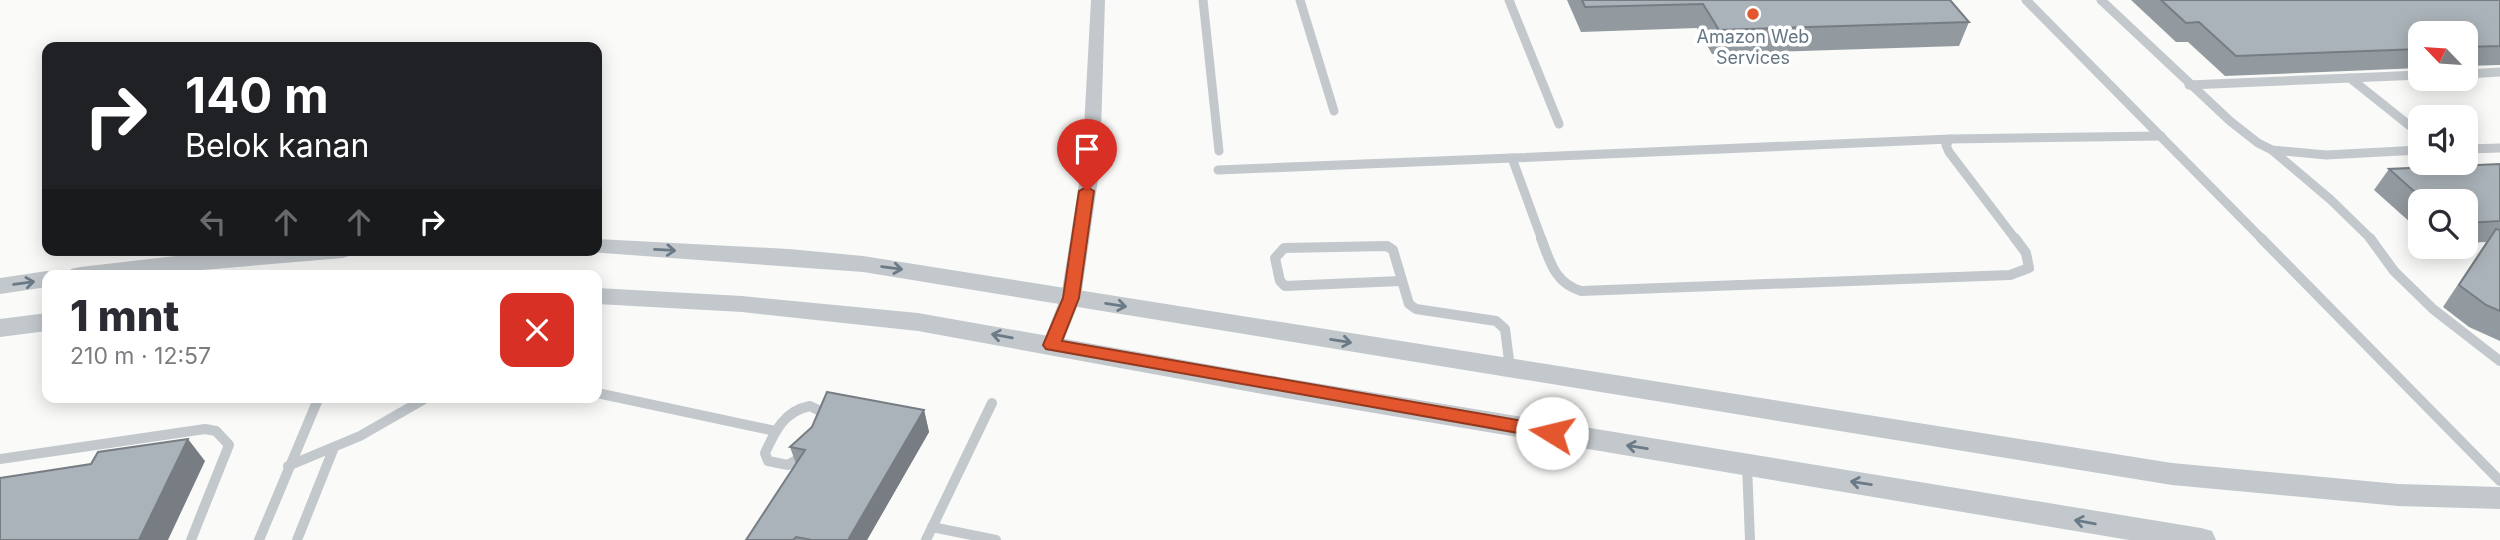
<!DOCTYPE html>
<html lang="id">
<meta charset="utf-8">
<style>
:root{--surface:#fff;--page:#f2f2f3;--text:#2b2b33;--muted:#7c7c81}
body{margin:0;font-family:Inter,sans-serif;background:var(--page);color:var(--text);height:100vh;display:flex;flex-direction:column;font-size:26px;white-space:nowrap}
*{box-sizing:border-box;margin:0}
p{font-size:23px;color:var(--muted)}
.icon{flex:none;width:38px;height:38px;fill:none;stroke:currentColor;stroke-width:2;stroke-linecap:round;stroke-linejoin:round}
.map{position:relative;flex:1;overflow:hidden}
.details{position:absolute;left:42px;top:270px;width:560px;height:133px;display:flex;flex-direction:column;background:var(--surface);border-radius:14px;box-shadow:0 4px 18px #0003}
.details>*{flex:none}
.banner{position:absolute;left:42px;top:42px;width:560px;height:214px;border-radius:14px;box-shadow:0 4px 18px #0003;background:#202124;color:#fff;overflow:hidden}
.needle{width:46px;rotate:295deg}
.fabs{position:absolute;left:2408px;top:21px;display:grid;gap:14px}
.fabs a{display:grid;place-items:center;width:70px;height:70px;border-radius:14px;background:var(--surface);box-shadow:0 4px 18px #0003;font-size:35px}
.pin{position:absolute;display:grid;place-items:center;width:60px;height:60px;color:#fff;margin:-72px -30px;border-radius:50% 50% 50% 0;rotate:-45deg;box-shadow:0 0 7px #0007}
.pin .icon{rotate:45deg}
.me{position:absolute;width:77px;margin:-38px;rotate:279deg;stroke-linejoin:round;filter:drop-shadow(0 0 5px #0008)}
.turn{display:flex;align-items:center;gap:24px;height:147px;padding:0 28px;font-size:32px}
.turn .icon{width:91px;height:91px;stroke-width:2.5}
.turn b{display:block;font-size:49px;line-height:60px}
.lanes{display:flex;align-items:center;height:66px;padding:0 28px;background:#0003;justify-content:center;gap:35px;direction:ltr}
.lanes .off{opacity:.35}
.round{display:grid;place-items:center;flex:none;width:74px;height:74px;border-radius:14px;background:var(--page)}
.head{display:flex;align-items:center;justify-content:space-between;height:119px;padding:0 28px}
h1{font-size:42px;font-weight:800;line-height:52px}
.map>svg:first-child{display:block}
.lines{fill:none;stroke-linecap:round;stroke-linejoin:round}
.service-far1{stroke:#c3c8cc;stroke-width:9}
.service{stroke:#c3c8cc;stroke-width:10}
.minor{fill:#c3c8cc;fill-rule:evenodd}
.tertiary{fill:#c3c8cc;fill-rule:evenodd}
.wall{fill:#929a9f}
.shaded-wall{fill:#777d82}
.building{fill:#aab3b9;stroke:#777d82;stroke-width:2}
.oneway{stroke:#6a7a87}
.route{fill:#e4572e;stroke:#94391e;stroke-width:2}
.poi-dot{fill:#e4572e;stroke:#fff;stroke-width:2.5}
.labels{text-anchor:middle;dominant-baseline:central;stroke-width:7;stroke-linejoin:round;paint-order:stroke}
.far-poi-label{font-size:18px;fill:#657683;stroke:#fff}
</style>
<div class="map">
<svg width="2500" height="540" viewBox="0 0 2500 540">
<rect width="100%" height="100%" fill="#fafaf8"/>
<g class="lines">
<g class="service-far1">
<polyline points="1203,0 1219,151"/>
<polyline points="1300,0 1334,111"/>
<polyline points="1509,0 1559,124"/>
<polyline points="2026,0 2263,240"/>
<polyline points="2101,0 2230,121 2258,143 2272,150 2326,155 2420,150"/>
<polyline points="2466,74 2500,72"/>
<polyline points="2350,78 2420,134"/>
<polyline points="2189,85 2420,75"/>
<polyline points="2466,149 2500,148"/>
<polyline points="2272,150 2331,200 2372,240"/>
<polyline points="1512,158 1950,139"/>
<polyline points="1218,170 1512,158 1542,240"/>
<polyline points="2016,240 1949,152 1946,145 1950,139 2161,136"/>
</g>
<g class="service">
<path d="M1541,238C1550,262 1555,283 1581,291L2010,275L2029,268L2026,253L2015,238"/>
<polyline points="2261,238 2500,481"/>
<polyline points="2370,238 2394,271 2433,309 2500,361"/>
<polyline points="1400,281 1285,286 1280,281 1275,258 1284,248 1387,246 1393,250 1409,304 1416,309 1496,321 1505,329 1510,368"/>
<polyline points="597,393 775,431"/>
<path d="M810,406L826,414L812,444L801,457L788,465L768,461L765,453C775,431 784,411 810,406Z"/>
<polyline points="0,459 205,429 216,431 229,445 191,540"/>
<polyline points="1747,465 1750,540"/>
<polyline points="288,466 360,436 428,397"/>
<polyline points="932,527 996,540"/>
<polyline points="259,540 319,397"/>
<polyline points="297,540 333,450"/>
<polyline points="926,540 992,403"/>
</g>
<polygon class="minor" points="1091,0 1105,0 1100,165 1081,297 1062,345 1059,350 1045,350 1042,345 1061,297 1082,165"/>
<g class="tertiary">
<polygon points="597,239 789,249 863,256 2172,463 2398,484 2500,487 2500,509 2398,506 2172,485 863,272 589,252 587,250 597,250"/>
<polygon points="228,250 355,250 352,255 343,258 143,275 68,275 71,269 80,267"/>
<polygon points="47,271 57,275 47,275 47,287 0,294 0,278"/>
<polygon points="597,288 742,296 918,313 1285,378 2201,528 2212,531 2216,540 2129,540 1285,398 918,331 742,312 597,304"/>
<polygon points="47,313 47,331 0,337 0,319"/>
</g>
</g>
<g class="wall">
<polygon points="1567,0 1950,0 1969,22 1959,46 1712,54 1697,28 1581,32"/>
<polygon points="2131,0 2500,0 2500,65 2466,66 2466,33 2420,33 2420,68 2225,76 2188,42 2176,42"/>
<polygon points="2500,164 2500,341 2469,327 2443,307 2486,242 2466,243 2466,201 2420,201 2420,231 2374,190 2389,169"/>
<polygon points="924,410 929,432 867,540 746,540 796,464 790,447"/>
</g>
<g class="shaded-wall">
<polygon points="924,410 929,432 867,540 848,540"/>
<polygon points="188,439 205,461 168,540 139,540"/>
</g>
<g class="building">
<polygon points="1582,0 1950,0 1969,22 1719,30 1703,4 1585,7"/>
<polygon points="2161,0 2500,0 2500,46 2466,47 2466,33 2420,33 2420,49 2236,56 2199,22 2186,23"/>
<polygon points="2500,164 2500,221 2466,223 2466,201 2425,201 2389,169"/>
<polygon points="2496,229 2500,230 2500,311 2486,305 2459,285"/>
<polygon points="827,392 924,410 848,540 812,540 796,537 793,540 746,540 805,450 790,447 812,427"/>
<polygon points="188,439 139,540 0,540 0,478 91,464 98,452"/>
</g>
<defs><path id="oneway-shaft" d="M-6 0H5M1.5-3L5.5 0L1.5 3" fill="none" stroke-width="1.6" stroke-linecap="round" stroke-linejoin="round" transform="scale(1.75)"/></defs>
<g class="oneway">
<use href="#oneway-shaft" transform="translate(665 250) rotate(3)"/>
<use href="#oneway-shaft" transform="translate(892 268) rotate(8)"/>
<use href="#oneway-shaft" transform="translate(24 283) rotate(-8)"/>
<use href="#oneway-shaft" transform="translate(1116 305) rotate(9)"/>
<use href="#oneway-shaft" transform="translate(1002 336) rotate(-170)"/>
<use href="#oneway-shaft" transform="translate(1341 341) rotate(9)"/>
<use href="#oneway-shaft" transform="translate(1637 447) rotate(-171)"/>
<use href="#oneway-shaft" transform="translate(1861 483) rotate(-171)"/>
<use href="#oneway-shaft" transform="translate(2085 522) rotate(-170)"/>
</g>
<polygon class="route" points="1087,187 1094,191 1079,298 1062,341 1552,426 1558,428 1561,433 1558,437 1552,439 1046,349 1043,345 1063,298 1079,191"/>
<circle class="poi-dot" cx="1753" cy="14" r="7"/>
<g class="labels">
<g class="far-poi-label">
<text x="1753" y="36">Amazon Web<tspan x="1753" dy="21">Services</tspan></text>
</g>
</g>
</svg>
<div class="fabs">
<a><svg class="needle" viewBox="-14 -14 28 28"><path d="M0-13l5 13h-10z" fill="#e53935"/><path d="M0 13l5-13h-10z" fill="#7c7c81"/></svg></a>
<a><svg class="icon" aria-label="sound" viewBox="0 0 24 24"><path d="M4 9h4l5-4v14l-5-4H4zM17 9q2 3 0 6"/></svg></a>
<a><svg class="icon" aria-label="search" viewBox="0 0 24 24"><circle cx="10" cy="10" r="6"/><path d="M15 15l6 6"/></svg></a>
</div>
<div class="pin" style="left:1087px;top:191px;background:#d93025"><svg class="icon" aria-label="arrive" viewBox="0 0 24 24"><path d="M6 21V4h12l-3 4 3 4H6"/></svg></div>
<svg class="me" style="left:1552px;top:433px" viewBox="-20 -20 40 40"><circle r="19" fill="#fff"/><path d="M0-13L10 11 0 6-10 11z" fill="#e4572e"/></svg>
<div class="banner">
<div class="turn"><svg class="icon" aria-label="right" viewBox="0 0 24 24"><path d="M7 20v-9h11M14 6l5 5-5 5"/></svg><div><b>140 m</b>Belok kanan</div></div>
<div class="lanes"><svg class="icon off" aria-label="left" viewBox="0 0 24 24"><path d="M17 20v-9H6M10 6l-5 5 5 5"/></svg><svg class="icon off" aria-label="ahead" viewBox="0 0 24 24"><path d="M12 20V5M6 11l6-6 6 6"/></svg><svg class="icon off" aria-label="ahead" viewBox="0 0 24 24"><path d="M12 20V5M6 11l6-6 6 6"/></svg><svg class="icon" aria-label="right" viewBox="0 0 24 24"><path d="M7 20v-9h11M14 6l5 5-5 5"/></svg></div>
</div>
<section class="details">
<div class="head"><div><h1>1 mnt</h1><p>210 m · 12:57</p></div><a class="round" style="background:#d93025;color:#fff"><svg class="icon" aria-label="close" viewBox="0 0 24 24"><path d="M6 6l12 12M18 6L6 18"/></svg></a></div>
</section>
</div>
